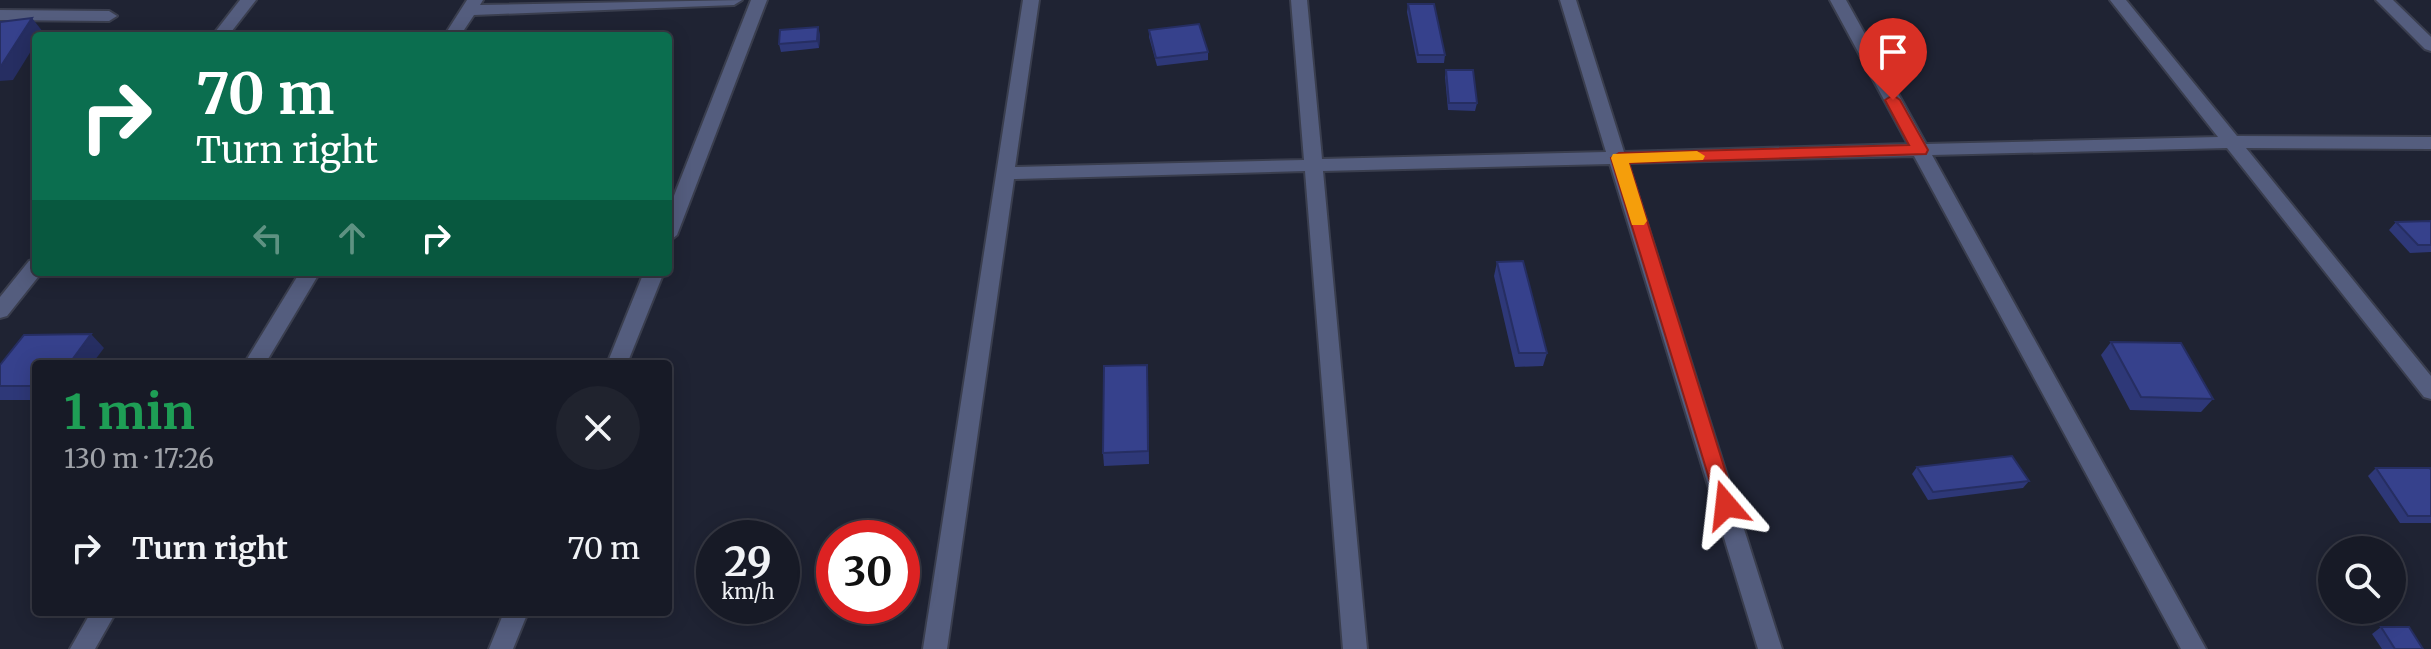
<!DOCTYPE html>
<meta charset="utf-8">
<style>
:root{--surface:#171a26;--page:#20232e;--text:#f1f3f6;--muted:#9ea1a7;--line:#363843}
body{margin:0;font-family:Merriweather,serif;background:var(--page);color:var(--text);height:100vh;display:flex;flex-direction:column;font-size:30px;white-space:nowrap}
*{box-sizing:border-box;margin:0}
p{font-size:26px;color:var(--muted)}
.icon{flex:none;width:44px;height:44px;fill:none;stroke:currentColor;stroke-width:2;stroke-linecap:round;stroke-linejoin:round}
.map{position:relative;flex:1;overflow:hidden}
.sheet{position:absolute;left:32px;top:360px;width:640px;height:256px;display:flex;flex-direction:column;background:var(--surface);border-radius:8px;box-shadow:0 4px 20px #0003,0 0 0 2px var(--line)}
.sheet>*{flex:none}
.guide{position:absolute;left:32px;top:32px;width:640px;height:244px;border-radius:8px;box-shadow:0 4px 20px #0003,0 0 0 2px var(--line);background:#0b6e4f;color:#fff;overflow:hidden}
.buttons{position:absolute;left:2318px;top:536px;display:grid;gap:16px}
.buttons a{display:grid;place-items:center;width:88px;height:88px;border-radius:50%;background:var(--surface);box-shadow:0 4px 20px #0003,0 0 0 2px var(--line);font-size:40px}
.speed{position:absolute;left:696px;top:520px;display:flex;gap:16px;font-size:40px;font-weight:700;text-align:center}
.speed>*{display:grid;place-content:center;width:104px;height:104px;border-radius:50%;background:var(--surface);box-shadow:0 4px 20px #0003,0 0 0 2px var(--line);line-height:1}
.speed small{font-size:20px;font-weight:400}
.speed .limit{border:12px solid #d22;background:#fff;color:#111}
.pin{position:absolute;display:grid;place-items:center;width:68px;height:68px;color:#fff;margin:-82px -34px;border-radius:50% 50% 50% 0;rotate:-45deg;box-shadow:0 0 8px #0007}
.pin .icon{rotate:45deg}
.me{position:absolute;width:88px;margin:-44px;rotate:343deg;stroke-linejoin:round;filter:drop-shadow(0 0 6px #0008)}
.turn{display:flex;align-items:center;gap:28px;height:168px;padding:0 32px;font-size:36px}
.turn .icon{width:104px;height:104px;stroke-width:2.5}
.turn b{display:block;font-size:56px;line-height:68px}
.lanes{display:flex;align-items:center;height:76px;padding:0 32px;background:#0003;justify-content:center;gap:40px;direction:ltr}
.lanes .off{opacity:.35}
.round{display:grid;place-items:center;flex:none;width:84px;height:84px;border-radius:42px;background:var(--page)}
.summary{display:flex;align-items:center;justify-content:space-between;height:136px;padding:0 32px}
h1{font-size:48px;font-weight:700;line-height:60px;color:#1e9e55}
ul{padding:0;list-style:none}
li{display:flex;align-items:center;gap:24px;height:104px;padding:0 32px}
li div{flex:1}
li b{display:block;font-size:30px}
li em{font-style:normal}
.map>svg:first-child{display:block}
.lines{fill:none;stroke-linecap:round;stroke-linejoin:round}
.minor-casing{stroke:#3a3e4e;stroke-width:4}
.minor{fill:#545d7e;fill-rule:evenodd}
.wall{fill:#2e3878}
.shaded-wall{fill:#262e62}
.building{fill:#36418c;stroke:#262e62;stroke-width:2}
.route{fill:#d93025;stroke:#8d1f18;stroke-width:2}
.slow{fill:#f59e0b}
</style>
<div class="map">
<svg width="2431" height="649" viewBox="0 0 2431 649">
<rect width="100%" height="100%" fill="#1f2333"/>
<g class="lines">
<defs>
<g id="minor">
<polygon points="240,0 256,0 228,36 212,36"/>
<polygon points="467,0 483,0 480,5 742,0 734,5 474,15 460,36 444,36"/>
<polygon points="751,0 767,0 677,235 668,242 668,211"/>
<polygon points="1023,0 1039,0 1015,167 1304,160 1291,0 1307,0 1322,159 1606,152 1560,0 1576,0 1624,152 1908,144 1830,0 1846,0 1926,144 2218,137 2110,0 2126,0 2237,136 2431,137 2431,149 2246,148 2431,376 2431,399 2424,397 2227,148 1932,155 2206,649 2181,649 1914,156 1628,163 1782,649 1758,649 1610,164 1323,171 1367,649 1343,649 1305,171 1014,179 947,649 923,649"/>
<polygon points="2376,0 2393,0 2431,37 2431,51 2425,49"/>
<polygon points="0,10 109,11 117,16 109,21 0,20"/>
<polygon points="36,259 36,272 42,272 7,316 0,318 0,297 29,261"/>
<polygon points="300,272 320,272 265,364 244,364"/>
<polygon points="644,272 664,272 627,364 607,364"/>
<polygon points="91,612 116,612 95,649 70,649"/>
<polygon points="504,612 528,612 513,649 489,649"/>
</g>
</defs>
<use href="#minor" class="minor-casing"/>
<use href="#minor" class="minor"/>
</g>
<g class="wall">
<polygon points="1408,4 1445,55 1444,63 1417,63 1407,12"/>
<polygon points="1149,30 1208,52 1208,60 1157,66 1149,37"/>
<polygon points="820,34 819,48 781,52 779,44"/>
<polygon points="1446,70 1477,103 1475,111 1448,110 1445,77"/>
<polygon points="2431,221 2431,252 2410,253 2389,230 2396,222"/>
<polygon points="1497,262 1547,353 1543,366 1515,367 1494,276"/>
<polygon points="2111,342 2213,399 2201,412 2130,410 2101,355"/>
<polygon points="104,348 36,364 36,400 0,400 0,365"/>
<polygon points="1148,378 1149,464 1104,466 1103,453"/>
<polygon points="1917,467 2029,481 2023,488 1928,500 1912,474"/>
<polygon points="2376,468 2431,470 2431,523 2400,523 2368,476"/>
<polygon points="2381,627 2423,649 2382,649 2372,634"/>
</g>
<g class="shaded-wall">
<polygon points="32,18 43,32 40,36 36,36 36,43 13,80 0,81 0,66"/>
<polygon points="818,27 820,34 819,48 817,41"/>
<polygon points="91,334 104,348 92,364 69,364"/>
</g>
<g class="building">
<polygon points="1408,4 1434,4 1445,55 1418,55"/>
<polygon points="32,18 1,66 0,66 0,22"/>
<polygon points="1199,24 1208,52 1156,58 1149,30"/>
<polygon points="818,27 817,41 779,44 780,30"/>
<polygon points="1446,70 1473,70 1477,103 1449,103"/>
<polygon points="2431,221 2431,245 2418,245 2396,222"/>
<polygon points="1523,261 1547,353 1519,353 1497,262"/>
<polygon points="91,334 69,364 36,364 36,386 0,386 0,365 24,335"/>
<polygon points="2111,342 2181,343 2213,399 2141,397"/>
<polygon points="1147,365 1148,451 1103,453 1104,366"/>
<polygon points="2012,456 2029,481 1933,492 1917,467"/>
<polygon points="2376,468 2430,468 2431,470 2431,516 2408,516"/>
<polygon points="2381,627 2409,627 2423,649 2395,649"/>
</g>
<polygon class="route" points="1893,95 1900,100 1928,150 1926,154 1629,163 1736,505 1733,511 1719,511 1611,158 1619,153 1909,145 1885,100"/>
<polygon class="slow" points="1697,151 1705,156 1703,160 1629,163 1647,221 1644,225 1632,225 1611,158 1613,154"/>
</svg>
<div class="buttons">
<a><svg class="icon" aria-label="search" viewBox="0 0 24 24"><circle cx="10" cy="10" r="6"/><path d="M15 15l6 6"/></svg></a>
</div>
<div class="speed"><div>29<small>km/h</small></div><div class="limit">30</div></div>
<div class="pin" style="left:1893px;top:100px;background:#d93025"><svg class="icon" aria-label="arrive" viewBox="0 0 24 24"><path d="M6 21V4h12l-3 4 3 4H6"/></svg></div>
<svg class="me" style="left:1726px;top:505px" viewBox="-20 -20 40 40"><path d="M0-17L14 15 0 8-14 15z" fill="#d93025" stroke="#fff" stroke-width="4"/></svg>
<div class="guide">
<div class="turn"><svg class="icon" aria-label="right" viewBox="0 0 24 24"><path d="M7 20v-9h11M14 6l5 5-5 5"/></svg><div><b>70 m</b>Turn right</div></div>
<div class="lanes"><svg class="icon off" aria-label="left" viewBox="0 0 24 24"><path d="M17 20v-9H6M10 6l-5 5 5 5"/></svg><svg class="icon off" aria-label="ahead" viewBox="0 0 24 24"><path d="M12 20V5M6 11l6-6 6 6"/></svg><svg class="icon" aria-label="right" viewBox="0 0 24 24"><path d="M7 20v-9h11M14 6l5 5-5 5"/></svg></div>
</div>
<section class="sheet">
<div class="summary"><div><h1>1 min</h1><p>130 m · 17:26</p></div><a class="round"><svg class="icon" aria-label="close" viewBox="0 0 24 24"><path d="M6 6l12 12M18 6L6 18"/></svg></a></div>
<ul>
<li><svg class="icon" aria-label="right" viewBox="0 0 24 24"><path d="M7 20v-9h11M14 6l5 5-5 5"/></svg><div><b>Turn right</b></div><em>70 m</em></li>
</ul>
</section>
</div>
